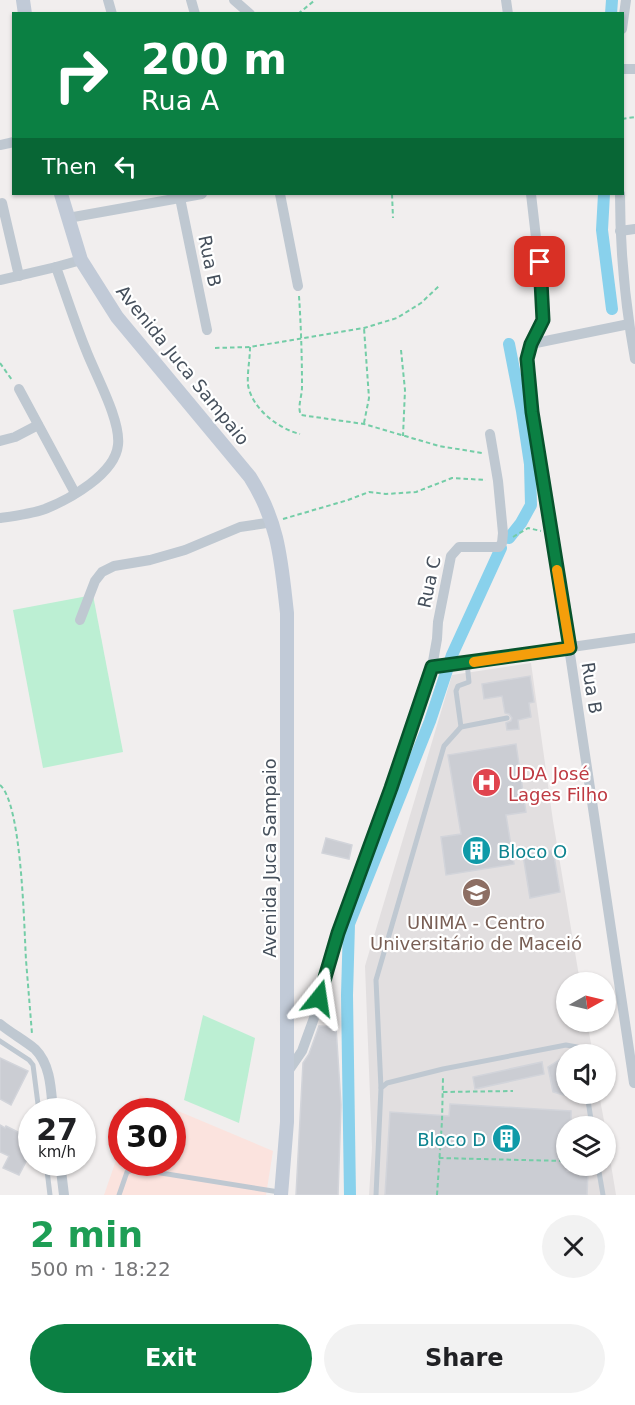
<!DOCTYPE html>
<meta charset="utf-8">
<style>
:root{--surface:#fff;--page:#f2f2f2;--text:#202124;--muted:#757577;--accent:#0b8043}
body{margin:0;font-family:"DejaVu Sans",sans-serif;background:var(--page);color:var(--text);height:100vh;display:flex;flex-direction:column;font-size:22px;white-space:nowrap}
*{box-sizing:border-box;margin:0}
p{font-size:20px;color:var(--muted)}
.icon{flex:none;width:33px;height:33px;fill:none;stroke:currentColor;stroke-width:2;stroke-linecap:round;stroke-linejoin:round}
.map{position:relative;height:1195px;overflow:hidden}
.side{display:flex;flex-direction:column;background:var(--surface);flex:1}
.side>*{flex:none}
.hud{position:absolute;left:12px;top:12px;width:612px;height:183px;border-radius:0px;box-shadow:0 2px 4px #0004;background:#0b8043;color:#fff;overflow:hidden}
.needle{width:39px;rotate:82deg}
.tools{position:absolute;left:556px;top:972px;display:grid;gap:12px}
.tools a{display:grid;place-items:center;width:60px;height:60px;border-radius:50%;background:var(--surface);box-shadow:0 2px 4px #0004;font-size:30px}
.speed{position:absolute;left:18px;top:1098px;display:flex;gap:12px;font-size:30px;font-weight:700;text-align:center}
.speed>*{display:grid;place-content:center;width:78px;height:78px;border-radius:50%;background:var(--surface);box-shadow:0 2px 4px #0004;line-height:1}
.speed small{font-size:15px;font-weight:400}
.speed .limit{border:9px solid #d22;background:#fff;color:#111}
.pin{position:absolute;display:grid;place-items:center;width:51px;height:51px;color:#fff;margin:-26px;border-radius:12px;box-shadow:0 3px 9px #0006}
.me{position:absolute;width:66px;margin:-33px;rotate:15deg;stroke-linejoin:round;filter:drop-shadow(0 0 4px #0008)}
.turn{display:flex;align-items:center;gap:21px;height:126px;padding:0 30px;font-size:27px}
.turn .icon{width:78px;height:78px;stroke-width:2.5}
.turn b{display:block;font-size:42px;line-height:51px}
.then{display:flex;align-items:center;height:57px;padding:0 30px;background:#0003;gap:12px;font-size:22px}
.round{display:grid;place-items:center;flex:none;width:63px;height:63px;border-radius:32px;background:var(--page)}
.overview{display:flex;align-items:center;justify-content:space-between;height:102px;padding:0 30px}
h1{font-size:36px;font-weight:600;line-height:45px;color:#1e9e55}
.action{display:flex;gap:12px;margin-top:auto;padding:12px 30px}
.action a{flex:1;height:69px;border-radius:36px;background:var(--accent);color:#fff;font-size:24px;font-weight:600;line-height:69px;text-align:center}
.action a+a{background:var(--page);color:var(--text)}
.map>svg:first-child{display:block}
.education{fill:#e2dfe0}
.medical{fill:#fbe3de}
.green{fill:#bcefd3}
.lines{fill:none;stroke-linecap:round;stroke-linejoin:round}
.canal{stroke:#89d1ec;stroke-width:12}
.building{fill:#cbcdd3;stroke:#d2d4da;stroke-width:1.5}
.path{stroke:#74cda7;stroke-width:2;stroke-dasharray:4.5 3;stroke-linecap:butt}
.lane{stroke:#bfc8d1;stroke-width:5}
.street{stroke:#bfc8d1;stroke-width:10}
.secondary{stroke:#c1cad7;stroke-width:14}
.route-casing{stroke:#07532c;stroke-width:15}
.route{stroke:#0b8043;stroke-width:10}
.slow{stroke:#f59e0b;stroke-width:10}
.labels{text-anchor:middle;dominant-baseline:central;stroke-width:4.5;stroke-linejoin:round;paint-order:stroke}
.street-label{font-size:18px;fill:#46505c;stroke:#fff}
.health-label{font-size:18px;fill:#be3a42;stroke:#fff;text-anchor:start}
.culture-label{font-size:18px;fill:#0d838f;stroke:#fff;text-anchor:start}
.education-label{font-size:18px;fill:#785e54;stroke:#fff}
</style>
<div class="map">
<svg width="635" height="1195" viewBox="0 0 635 1195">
<rect width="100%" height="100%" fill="#f1eeee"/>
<polygon class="education" points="531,663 553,821 580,982 567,982 567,1022 587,1022 593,1054 567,1054 567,1094 599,1094 605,1126 567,1126 567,1166 606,1166 606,1134 616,1195 369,1195 372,1148 365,966 452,675"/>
<polygon class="medical" points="140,1095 273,1151 266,1195 104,1195 121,1146 122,1162 172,1162 172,1112 134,1111"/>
<g class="green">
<polygon points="93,595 123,752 43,768 13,610"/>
<polygon points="203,1015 255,1038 239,1123 184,1100"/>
</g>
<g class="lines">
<g class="canal">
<polyline points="611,14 612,0"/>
<polyline points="604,194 602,230 612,309"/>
<polyline points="509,344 522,411 530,464 531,505 521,523 509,538"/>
<polyline points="350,1195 347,995 349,924 430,721 452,655 501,548"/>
</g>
</g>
<g class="building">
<polygon points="530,676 534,702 529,703 531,717 518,720 519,729 507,730 506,723 511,721 512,718 509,714 505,713 502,696 484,699 482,684"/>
<polygon points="516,744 526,812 506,815 514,864 446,875 441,837 461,834 448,755"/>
<polygon points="326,838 352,845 349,859 322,853"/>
<polygon points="553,850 560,892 530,898 523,855"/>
<polygon points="319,1026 336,1027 341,1105 338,1195 296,1195 303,1063 309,1054"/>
<polygon points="567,1055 567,1096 553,1092 548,1067"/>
<polygon points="0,1058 28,1071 11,1105 0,1099"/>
<polygon points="542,1062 544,1074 475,1089 473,1077"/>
<polygon points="450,1104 571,1111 571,1126 567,1126 567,1171 588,1172 587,1195 385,1195 390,1112 449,1116"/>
<polygon points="0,1125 5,1128 6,1126 32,1139 32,1150 19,1175 3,1168 9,1156 0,1152"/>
</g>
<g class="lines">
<g class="path">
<polyline points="298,14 315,0"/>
<polyline points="622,119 635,117"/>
<polyline points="392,194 393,218"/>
<path d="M299,296C301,326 302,357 302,387C302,397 297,407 301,415L364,424L439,446L482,453"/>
<path d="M250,347C250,359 247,373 248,385C252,409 279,429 300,434"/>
<polyline points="215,348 250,347 364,328 397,318 421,303 439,286"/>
<polyline points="401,350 405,390 403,436"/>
<polyline points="0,363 12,380"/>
<polyline points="364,423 369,398 364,328"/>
<polyline points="283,519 348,500 369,492 386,494 416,492 452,478 486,480"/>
<polyline points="513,537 528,528 541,531"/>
<path d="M0,785C22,804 24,927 26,960C28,985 30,1009 32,1034"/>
<polyline points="443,1092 513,1091"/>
<polyline points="439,1158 565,1161"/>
<polyline points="437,1195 442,1121 443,1078"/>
</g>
<g class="lane">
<polyline points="461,727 456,691 458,686 469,682 467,663"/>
<polyline points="0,1041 29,1060 33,1065 39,1112"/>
<polyline points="381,1088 376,980 444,746 461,727 507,718"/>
<polyline points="587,1094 592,1126"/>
<polyline points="46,1162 50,1195"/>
<polyline points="598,1166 603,1195"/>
<polyline points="119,1195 127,1172 136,1169 279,1192"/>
<polyline points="376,1195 381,1088 387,1083 443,1069 566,1045 577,1047 581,1054"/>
</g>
<g class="street">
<polyline points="108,0 112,14"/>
<polyline points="191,0 195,14"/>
<polyline points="234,0 250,14"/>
<polyline points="506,0 508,14"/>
<polyline points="622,29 626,0"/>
<polyline points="622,69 635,69"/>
<polyline points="0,145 14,142"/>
<polyline points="280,194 298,286"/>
<polyline points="531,194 544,307 543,320 531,344 527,359 532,412 544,480 634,1083"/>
<path d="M620,194C620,249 625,304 635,359"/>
<polyline points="180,198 207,330"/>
<polyline points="2,203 19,276"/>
<polyline points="68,218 202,194"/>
<polyline points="620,231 635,229"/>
<polyline points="1,280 56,267"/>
<polyline points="531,344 629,324"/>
<polyline points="19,389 75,493"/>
<polyline points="0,441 15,437 38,425"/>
<path d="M0,518C15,516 31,514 45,509C70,499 115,474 118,445C121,420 95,374 86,350C75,323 66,295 56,267L81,260"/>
<polyline points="80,620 95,581 102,572 114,566 150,560 185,550 240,527 273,522"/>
<polyline points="432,667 635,638"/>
<path d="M0,1024C11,1033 24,1040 35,1049C51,1065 51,1090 53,1112"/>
<polyline points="287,1073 302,1051 314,1018 338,933 391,788 432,667 437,639 438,622 451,556 459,547 499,547 502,543 503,533 498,481 490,434"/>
<polyline points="60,1162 64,1195"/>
</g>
<g class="secondary">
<polyline points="23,0 25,14"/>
<path d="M61,194L81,260L117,317L250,477C279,523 281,560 287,613V1122L281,1195"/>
</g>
</g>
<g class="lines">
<defs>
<polyline id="route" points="319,998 338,933 391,788 432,667 570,648 532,412 527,359 531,344 543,320 540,262"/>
</defs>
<use href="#route" class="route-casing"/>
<use href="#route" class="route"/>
<polyline class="slow" points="474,662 570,648 557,570"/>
</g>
<defs>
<symbol id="hospital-disc" viewBox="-11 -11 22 22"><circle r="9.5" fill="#e0444e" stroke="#fff"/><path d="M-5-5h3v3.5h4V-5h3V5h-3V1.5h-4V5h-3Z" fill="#fff"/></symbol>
<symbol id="building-disc" viewBox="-11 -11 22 22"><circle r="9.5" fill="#0f9aa8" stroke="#fff"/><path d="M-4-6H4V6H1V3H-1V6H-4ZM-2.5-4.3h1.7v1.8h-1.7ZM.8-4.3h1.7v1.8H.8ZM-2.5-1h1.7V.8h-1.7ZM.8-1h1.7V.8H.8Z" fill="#fff"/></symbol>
<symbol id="university-disc" viewBox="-11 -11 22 22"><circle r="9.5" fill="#8d6e63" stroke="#fff"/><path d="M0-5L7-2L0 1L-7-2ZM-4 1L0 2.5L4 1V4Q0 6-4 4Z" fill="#fff"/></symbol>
</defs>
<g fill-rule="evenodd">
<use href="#hospital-disc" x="470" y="766" width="33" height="33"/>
<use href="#building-disc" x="460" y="834" width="33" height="33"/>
<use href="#university-disc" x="460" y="876" width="33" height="33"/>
<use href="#building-disc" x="490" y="1122" width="33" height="33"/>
</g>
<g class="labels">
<g class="street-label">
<text transform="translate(210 261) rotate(78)">Rua B</text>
<text transform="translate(183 365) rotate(51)">Avenida Juca Sampaio</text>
<text transform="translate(429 582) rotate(-78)">Rua C</text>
<text transform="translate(592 688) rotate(81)">Rua B</text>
<text transform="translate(269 858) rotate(-90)">Avenida Juca Sampaio</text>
</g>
<g class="health-label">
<text x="508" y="773">UDA José<tspan x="508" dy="21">Lages Filho</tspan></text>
</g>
<g class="culture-label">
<text x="498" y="851">Bloco O</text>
<text x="486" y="1139" text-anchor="end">Bloco D</text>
</g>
<g class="education-label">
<text x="476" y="922">UNIMA - Centro<tspan x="476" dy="21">Universitário de Maceió</tspan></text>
</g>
</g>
</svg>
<div class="tools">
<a><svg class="needle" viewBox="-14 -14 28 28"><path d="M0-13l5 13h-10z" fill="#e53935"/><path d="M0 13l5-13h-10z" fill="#757577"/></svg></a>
<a><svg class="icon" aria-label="sound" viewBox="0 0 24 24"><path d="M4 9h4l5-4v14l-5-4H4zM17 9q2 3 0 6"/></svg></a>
<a><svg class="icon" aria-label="layers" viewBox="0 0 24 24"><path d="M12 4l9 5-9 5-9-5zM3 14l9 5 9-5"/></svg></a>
</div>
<div class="speed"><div>27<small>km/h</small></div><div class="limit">30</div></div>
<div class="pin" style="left:540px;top:262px;background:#d93025"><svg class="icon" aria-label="arrive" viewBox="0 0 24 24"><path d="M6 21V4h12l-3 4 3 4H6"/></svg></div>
<svg class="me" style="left:319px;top:998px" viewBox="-20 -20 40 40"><path d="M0-17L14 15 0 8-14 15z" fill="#0b8043" stroke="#fff" stroke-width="4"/></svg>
<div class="hud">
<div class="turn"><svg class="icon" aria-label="right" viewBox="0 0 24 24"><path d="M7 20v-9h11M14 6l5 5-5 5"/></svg><div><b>200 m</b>Rua A</div></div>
<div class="then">Then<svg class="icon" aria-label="left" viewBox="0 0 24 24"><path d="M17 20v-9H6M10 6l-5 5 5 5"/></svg></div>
</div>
</div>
<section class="side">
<div class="overview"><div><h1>2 min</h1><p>500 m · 18:22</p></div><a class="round"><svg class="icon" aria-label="close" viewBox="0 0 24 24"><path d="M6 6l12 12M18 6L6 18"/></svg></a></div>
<div class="action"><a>Exit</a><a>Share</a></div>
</section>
